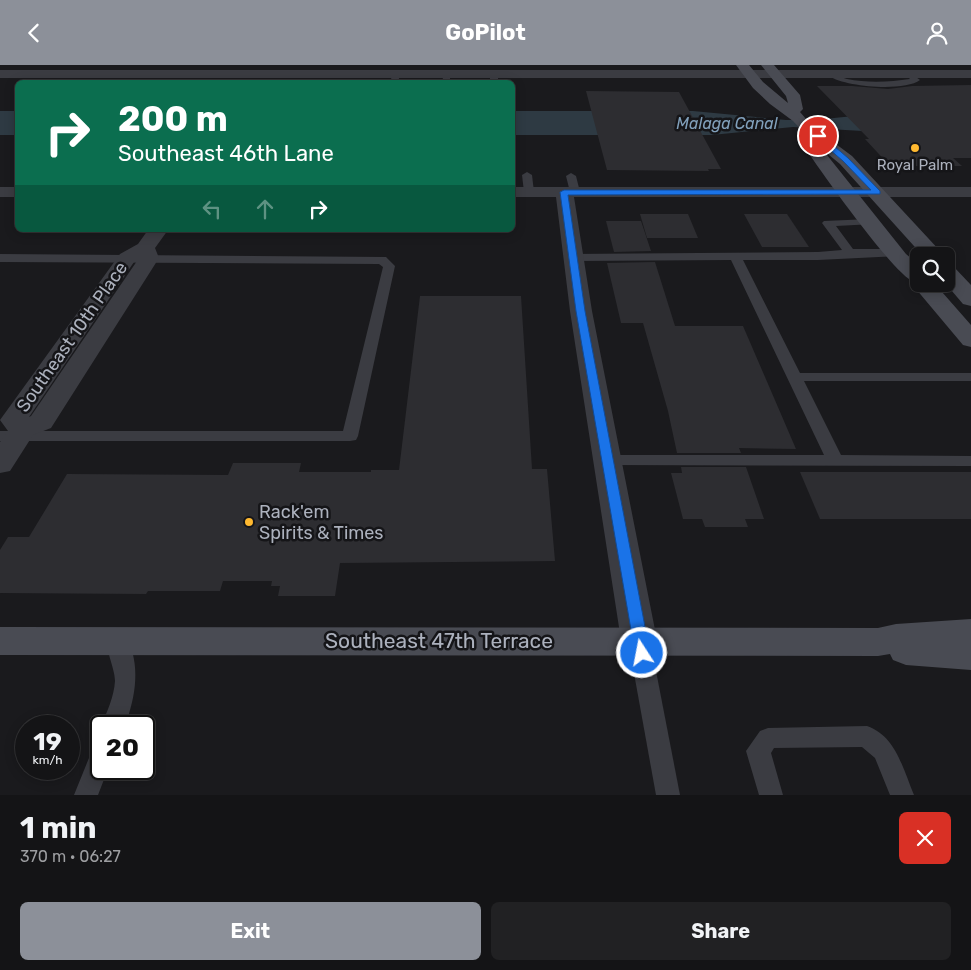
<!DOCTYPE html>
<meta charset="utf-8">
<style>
:root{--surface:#141416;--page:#212123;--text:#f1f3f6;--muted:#9d9ea1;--line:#333335;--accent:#8c9099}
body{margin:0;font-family:Rubik,sans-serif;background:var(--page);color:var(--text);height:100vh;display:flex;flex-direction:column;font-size:19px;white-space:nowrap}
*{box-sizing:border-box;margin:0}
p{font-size:16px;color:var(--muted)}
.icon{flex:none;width:28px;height:28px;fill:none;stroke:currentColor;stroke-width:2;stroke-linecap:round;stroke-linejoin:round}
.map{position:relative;height:730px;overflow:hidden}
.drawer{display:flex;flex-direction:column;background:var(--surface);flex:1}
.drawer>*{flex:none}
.banner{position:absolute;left:15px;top:15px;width:500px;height:152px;border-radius:8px;box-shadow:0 2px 12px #0003,0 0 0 1px var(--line);background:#0b6e4f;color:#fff;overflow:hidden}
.buttons{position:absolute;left:910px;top:182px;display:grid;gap:10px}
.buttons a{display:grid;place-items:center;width:45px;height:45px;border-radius:8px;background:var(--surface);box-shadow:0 2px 12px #0003,0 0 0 1px var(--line);font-size:25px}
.speed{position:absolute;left:15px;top:650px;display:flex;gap:10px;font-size:25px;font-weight:700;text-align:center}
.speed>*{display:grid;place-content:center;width:65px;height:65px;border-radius:50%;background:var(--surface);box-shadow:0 2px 12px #0003,0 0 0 1px var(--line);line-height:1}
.speed small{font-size:12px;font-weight:400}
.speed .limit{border:2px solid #111;border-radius:8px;background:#fff;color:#111}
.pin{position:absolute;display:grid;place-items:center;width:42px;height:42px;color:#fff;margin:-21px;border:2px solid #fff;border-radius:50%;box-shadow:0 1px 5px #0007}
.me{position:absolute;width:55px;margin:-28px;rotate:349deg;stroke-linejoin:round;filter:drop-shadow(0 0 4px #0008)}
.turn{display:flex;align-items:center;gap:18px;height:105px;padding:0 20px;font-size:22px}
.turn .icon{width:65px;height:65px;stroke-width:2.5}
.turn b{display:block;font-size:35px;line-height:42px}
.lanes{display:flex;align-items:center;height:48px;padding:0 20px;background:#0003;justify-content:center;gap:25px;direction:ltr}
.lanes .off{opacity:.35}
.round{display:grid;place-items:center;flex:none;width:52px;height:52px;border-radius:8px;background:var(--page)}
.headline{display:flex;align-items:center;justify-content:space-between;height:85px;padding:0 20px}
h1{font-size:30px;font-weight:700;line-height:38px}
.primary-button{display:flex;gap:10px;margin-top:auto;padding:10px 20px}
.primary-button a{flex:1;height:58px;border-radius:8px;background:var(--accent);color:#fff;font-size:20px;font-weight:700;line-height:58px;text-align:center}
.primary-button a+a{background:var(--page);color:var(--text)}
header{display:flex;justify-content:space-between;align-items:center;height:65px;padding:0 20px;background:var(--accent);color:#fff;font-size:22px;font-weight:700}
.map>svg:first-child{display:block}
.water{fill:#2e3a43}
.building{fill:#2d2d31}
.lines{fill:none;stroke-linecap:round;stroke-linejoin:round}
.lane{fill:#3b3c42;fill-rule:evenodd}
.street{fill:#3b3c42;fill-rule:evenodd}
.secondary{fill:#494b53;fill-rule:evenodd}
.route{fill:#1a73e8;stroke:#114b97}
.poi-dot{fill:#ffb930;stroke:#151518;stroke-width:2}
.labels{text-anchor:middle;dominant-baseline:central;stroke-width:5;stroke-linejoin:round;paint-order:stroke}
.far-poi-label{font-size:15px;fill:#acb1bd;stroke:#151518}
.far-water-label{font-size:16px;font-style:italic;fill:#81a0bb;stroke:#151518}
.street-label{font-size:18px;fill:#acb1bd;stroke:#151518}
.poi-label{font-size:18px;fill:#acb1bd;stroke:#151518;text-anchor:start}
.near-street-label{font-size:21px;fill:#acb1bd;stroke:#151518}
</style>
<header><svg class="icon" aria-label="back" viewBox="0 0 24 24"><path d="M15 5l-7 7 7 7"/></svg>GoPilot<svg class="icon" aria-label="person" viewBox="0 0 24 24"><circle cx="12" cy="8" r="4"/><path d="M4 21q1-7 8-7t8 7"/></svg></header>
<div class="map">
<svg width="971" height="730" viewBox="0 0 971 730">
<rect width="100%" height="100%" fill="#1a1a1d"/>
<g class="water">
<rect x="0" y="46" width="17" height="24"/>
<polygon points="513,46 693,46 786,55 814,55 894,47 971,47 915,69 793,62 712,70 513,70"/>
</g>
<g class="building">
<polygon points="971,20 971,93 953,93 962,101 890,101 865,74 869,74 817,21 852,21 888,24 912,21"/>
<polygon points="586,26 679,27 721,104 708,104 709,106 607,105"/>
<polygon points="640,149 688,149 698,173 647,173"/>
<polygon points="744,149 787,149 809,182 762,182"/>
<polygon points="606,156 641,156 651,186 614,187"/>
<polygon points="655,197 675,261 743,261 796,384 739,383 741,388 677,388 668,346 643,258 621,258 607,198"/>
<polygon points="420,231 521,231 532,404 547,404 555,496 340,498 335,531 278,531 280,521 271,521 272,516 223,516 220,526 148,526 146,529 0,528 0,485 8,472 29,472 67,409 228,410 233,398 301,398 299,407 371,407 371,405 399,405"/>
<polygon points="681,402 746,402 764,454 745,454 748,462 705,462 702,454 683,454 671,408 682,408"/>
<polygon points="800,407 971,407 971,454 820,454"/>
</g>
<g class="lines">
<g class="lane">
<polygon points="393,7 400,9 398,18 390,18"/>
<polygon points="444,7 450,7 450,15 490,15 490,9 494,7 498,9 498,17 442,18"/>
<path d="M829,7C836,7 840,12 847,14C867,18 890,17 910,14L905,9L909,7L920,15C904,27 845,22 829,11Z"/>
<polygon points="527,107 532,110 534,127 529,130 524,127 522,110"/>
<polygon points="571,108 576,111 580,127 579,129 575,130 570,127 566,111"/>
<polygon points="870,154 876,157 874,159 836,161 853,184 895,184 901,188 899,191 818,195 743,195 800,308 971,308 971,316 804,316 841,390 971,391 971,401 608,400 602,399 600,395 602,391 608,390 824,390 731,195 574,196 570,195 568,192 570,189 818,187 842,185 822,158 824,156"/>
<polygon points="0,189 386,192 395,201 358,371 356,375 350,376 0,376 0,366 343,366 383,202 379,199 0,197"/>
<polygon points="639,566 646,569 650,575 680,730 656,730 628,575 632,569"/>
<path d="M118,567L126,570C141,601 136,630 125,661H101C107,647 114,632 115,616C115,601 103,584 110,570Z"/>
<path d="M867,661C896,671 903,704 914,730H890L875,693L862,682L774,683L771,688L783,730H759L746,686L760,666L768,663Z"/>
<polygon points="101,680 101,704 108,704 98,730 74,730 93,683"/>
</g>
<g class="street">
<rect x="0" y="5" width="971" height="8"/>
<rect x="0" y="122" width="18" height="10"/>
<polygon points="512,122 971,122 971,132 574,132 592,246 657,575 652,585 639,589 626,585 621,575 570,246 556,132 512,132"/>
<path d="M148,165H168L155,183L159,193L51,363L33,370L10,406L0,408V377L8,366L0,355L120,189L138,179ZM137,196L31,351L29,352L134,197Z"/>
</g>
<g class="secondary">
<path d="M736,0H749L763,17L788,38L786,31L761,0H774L800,30L803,44L800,47L813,62L852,91L941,187L944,191H923L840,99L823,85L906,189L919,200V219H935L971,260V282L963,280L916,224L913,219L914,217C894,210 819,104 803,80L805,77L811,75L793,56L770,39L753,23Z"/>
<polygon points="946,199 953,201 971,220 971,241 963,239 946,219"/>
<polygon points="971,554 971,605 906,600 893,595 890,589 878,591 0,590 0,562 878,563 896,559"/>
</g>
</g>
<polygon class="route" points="815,69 820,69 848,93 880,126 880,129 568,130 585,246 650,588 648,593 642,595 637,593 635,588 576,246 560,127 564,125 871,125 843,96 815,72"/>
<g class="poi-dot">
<circle cx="915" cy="83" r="5"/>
<circle cx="249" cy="457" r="5"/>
</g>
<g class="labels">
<g class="far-poi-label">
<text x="915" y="100">Royal Palm</text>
</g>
<g class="far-water-label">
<text x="727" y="58">Malaga Canal</text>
</g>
<g class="street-label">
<text transform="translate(72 272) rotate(-55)">Southeast 10th Place</text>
</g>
<g class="poi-label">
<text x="259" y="447">Rack'em<tspan x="259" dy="21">Spirits &amp; Times</tspan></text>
</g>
<g class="near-street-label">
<text x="439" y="575">Southeast 47th Terrace</text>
</g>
</g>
</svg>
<div class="buttons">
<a><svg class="icon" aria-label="search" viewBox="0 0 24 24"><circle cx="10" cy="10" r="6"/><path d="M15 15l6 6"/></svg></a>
</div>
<div class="speed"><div>19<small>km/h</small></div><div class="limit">20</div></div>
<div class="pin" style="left:818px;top:71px;background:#d93025"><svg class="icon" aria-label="arrive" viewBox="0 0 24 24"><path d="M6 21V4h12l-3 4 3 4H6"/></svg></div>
<svg class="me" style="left:642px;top:588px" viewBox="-20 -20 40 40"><circle r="17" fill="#1a73e8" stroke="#fff" stroke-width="3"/><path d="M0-11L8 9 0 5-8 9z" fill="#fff"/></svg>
<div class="banner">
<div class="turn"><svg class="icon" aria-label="right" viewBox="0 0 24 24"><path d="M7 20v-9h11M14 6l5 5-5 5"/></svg><div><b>200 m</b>Southeast 46th Lane</div></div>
<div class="lanes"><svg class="icon off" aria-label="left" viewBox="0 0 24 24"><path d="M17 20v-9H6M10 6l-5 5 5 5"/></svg><svg class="icon off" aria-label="ahead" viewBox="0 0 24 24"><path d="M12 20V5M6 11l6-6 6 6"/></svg><svg class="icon" aria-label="right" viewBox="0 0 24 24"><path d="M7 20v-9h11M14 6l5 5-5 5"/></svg></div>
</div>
</div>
<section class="drawer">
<div class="headline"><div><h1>1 min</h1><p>370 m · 06:27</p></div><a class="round" style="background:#d93025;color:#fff"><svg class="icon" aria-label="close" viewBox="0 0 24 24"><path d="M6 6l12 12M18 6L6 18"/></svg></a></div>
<div class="primary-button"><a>Exit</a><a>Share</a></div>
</section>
